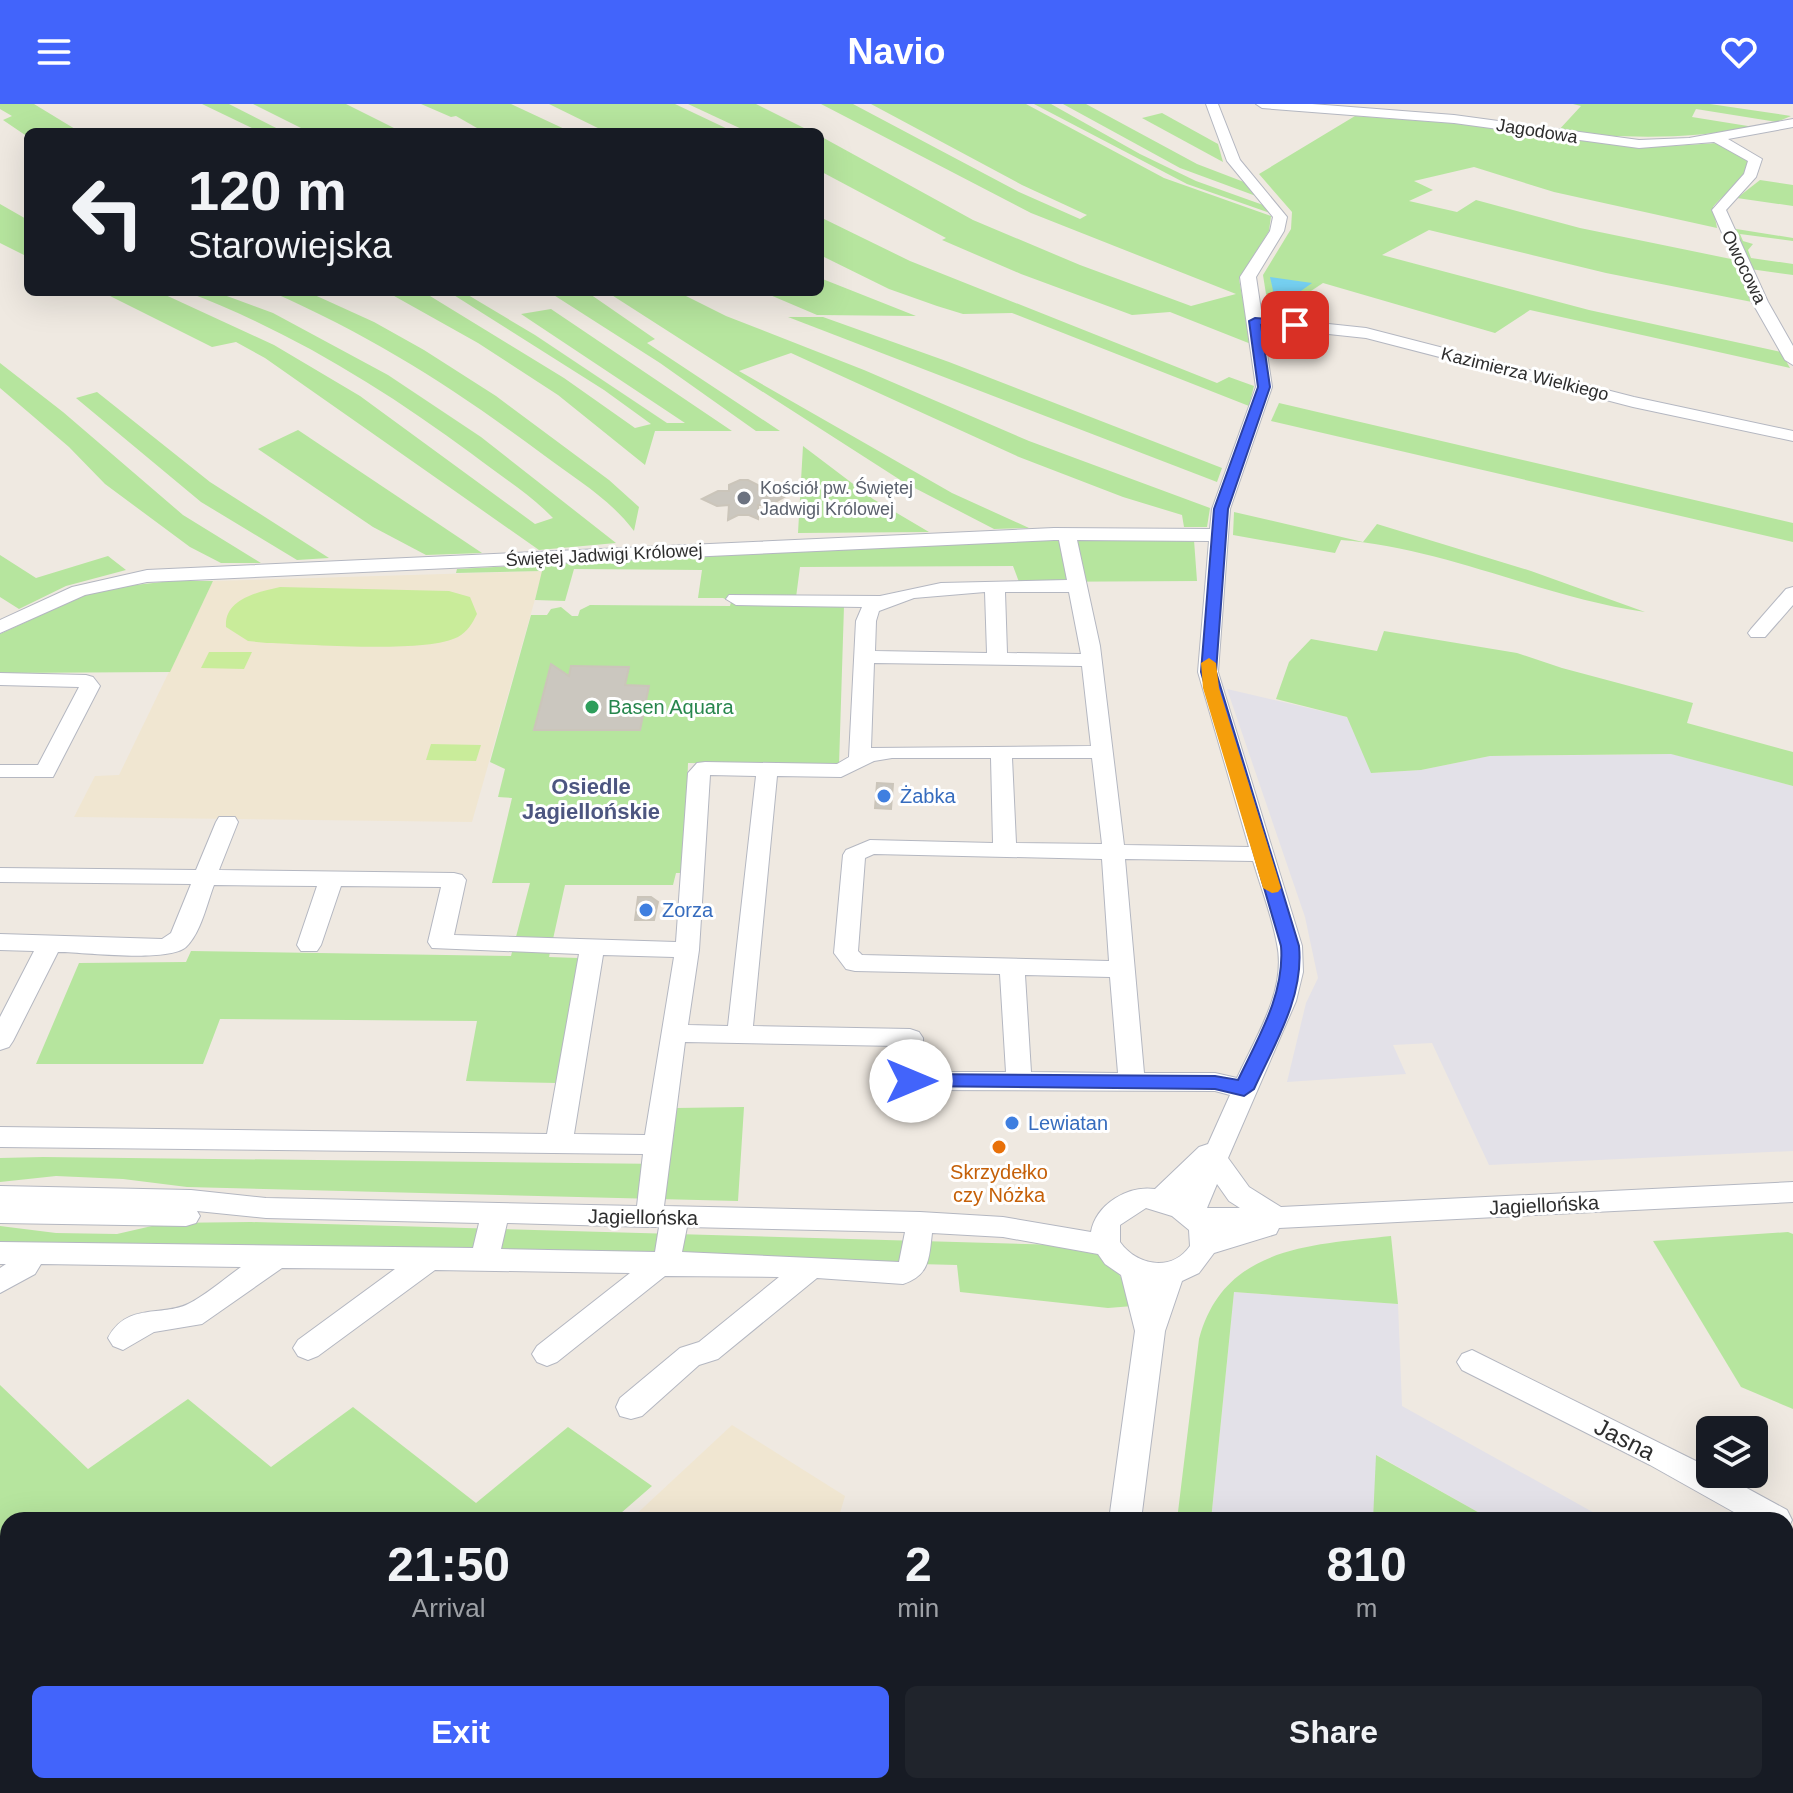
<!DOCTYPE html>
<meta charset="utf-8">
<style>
:root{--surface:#171b24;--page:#20242c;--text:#f1f3f6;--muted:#9ea1a6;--accent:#4264fb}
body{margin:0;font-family:Arial,sans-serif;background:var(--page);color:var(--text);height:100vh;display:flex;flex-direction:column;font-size:30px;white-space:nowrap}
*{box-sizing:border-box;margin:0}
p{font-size:26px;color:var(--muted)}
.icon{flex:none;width:44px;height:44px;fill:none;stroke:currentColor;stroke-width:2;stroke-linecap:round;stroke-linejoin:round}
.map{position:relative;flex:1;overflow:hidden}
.panel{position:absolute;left:0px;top:1408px;width:1794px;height:282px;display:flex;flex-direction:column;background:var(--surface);border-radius:24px 24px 0 0;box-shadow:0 8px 32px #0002}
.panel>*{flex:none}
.guide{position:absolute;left:24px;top:24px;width:800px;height:168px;border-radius:12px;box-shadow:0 8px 32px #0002;background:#171b24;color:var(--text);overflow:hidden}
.tools{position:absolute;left:1696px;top:1312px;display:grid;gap:16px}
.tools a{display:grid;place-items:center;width:72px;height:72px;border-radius:12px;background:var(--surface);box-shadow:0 8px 32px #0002;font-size:40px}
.pin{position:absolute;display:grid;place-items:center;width:68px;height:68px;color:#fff;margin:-34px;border-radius:16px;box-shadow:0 4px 12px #0006}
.me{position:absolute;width:88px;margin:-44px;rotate:90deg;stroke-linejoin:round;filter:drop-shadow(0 0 6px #0008)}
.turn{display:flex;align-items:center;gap:28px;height:168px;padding:0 32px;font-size:36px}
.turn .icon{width:104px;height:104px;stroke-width:2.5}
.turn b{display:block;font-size:56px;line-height:68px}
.eta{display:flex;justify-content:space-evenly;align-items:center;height:136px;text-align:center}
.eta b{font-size:48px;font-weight:700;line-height:56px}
.button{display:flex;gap:16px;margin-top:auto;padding:16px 32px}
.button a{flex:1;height:92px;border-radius:12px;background:var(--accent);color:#fff;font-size:32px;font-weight:700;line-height:92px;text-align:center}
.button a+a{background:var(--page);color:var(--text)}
header{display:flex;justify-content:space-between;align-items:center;height:104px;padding:0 32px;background:var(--accent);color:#fff;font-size:36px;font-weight:700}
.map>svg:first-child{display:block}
.industrial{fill:#e3e1e8}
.education{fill:#f0e6d1}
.green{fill:#b6e59e}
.pitch{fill:#c9ec9a}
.water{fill:#75cff0}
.building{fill:#cbc7bf;stroke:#cbc5ba;stroke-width:2}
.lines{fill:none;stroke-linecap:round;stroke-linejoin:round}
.minor-casing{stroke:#b4b7c1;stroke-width:2}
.minor{fill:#fff;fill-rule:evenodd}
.route{fill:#4264fb;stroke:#2b41a3;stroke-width:2}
.slow{fill:#f59e0b}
.worship-dot{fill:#6b7280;stroke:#fff;stroke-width:3}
.leisure-dot{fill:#2e9e5b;stroke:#fff;stroke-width:3}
.shop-dot{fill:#3f7fe0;stroke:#fff;stroke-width:3}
.food-dot{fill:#e8710a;stroke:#fff;stroke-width:3}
.labels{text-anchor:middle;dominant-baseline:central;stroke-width:6;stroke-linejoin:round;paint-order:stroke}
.far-street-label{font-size:18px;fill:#2e2e2e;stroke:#fff}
.far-worship-label{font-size:18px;fill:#5b616d;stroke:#fff;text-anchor:start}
.leisure-label{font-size:20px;fill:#27864d;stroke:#fff;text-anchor:start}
.shop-label{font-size:20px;fill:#366cbe;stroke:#fff;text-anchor:start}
.food-label{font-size:20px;fill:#c56008;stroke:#fff}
.street-label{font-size:20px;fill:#2e2e2e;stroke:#fff}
.neighbourhood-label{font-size:22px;font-weight:bold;fill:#4d5680;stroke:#fff}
.near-street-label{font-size:24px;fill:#2e2e2e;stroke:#fff}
</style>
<header><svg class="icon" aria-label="menu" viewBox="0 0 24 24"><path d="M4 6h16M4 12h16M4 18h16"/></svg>Navio<svg class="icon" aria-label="heart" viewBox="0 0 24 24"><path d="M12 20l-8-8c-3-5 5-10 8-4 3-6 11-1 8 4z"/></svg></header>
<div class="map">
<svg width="1793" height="1689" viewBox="0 0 1793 1689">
<rect width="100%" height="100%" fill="#efe9e1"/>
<g class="industrial">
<polygon points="1227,585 1347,613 1372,669 1421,666 1490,652 1672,650 1793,682 1793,1047 1489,1061 1432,939 1393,941 1406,970 1287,978 1306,899 1318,874 1305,813"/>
<polygon points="1234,1188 1398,1200 1402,1302 1607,1416 1492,1416 1377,1351 1373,1416 1211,1416"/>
</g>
<g class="education">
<polygon points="543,467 472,718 74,713 95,672 119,671 213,477"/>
<polygon points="732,1321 845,1392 838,1416 630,1416"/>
</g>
<g class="green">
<polygon points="0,0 34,0 80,28 28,28 28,33 3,16 12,12 0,5"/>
<polygon points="202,0 229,0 284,28 260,28"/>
<polygon points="253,0 346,0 402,28 309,28"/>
<polygon points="421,0 511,0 571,28 484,28 456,12 451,13"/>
<polygon points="549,0 675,0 734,28 606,28"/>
<polygon points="688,0 756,0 812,28 748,28"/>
<polygon points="821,0 853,0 1019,88 1080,115 1087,111 1022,81 871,0 1026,0 1164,74 1271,112 1269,127 1239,175 1251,240 1170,208 1132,211 1021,170 942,136 946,134 820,67 820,32 973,116 1080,161 1191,202 1236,190 1031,109"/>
<polygon points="1034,0 1051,0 1140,50 1196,77 1266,102 1270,109 1187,80"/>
<polygon points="1063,0 1086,0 1197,60 1244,78 1256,92 1180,64"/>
<path d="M1573,0H1710L1791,12L1777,18L1696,5L1692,13L1754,23C1684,36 1627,34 1557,28L1581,2Z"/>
<polygon points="1162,9 1218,40 1223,58 1142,14"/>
<path d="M1355,12L1490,22L1639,44L1718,39L1749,56C1747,78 1726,87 1713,103L1717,124L1554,88L1474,63L1414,77L1433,86L1409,97L1457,108L1476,96L1580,124L1731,155L1752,198L1606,169L1429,126L1382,151L1589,206L1781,248L1790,264L1530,206L1495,229L1323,179L1287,203L1277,214L1269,209L1263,171L1291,125L1292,108L1259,70Z"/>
<polygon points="1760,76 1793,81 1793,102 1737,94"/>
<polygon points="0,100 28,116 28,153 0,139"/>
<polygon points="820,113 910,157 1217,279 1229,273 1254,282 1249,302 1012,209 963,210 937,202 889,185 820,151"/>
<polygon points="1730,124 1793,134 1793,137 1740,130 1743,137 1753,140 1748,146 1751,154 1793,160 1793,171 1750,165"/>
<polygon points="820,174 916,212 817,211 763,188 820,188"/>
<path d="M102,188H159L274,241L360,292L535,420L553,414C530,390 499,371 472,350C384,285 290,227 187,188H216L273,209L388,271L481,333L616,439L539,446L265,254L236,238L212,243Z"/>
<path d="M272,188H308L374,218L424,246L496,292L609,376L639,403L634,427C611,396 576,375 545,352C455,285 376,234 272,188Z"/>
<polygon points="387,188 421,188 430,192 564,274 635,324 651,320 604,286 449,188 463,188 535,231 667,319 685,319 521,210 551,205 732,327 655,327 645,361 558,291 478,239"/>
<polygon points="549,188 587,188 655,235 647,239 780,327 756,327 660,259"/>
<polygon points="607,188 678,188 726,212 864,266 1029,337 1210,404 1207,423 1184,423 1182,411 1123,393 1019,353 791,249 739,267 952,389 1029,424 994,425 905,379"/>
<polygon points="788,213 823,213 949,258 1222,364 1217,378"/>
<polygon points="0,259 63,308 183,411 261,459 221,459 190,443 105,380 69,343 0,284"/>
<polygon points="97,288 210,378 329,454 297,456 201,398 76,294"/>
<polygon points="1279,299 1793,419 1793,438 1271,317"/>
<polygon points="298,326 482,449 426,451 373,423 258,345"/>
<polygon points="803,342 873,395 929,428 798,429"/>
<path d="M1234,408L1363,438L1377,420L1531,467L1645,508C1542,493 1445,444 1341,436L1335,449L1233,431Z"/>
<polygon points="1039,434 1194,436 1197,477 1019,478 1013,462 800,463 795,501 844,502 839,661 688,659 684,769 676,769 673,781 565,781 549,853 578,854 557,979 466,977 477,917 220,915 203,960 36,960 79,859 186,858 191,847 511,852 530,779 492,779 512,694 498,693 505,665 490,658 531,511 547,511 551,505 561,503 572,512 578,512 580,506 590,501 730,502 731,498 723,494 698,494 702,466 574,465 565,497 535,496 542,467 456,469 457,465"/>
<polygon points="0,451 36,474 108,452 126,466 66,482 19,505 0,493"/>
<polygon points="171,477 213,477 170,568 0,569 0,530 84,491 108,484"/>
<polygon points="1384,527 1517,549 1562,564 1693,599 1687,619 1793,648 1793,682 1671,650 1490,652 1421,666 1371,669 1347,613 1276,595 1289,558 1311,535 1377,547"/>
<polygon points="744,1003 738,1097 187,1083 123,1075 56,1072 0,1078 0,1054 43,1053 666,1060 676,1004"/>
<path d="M251,1118L1061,1141C1103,1145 1121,1162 1133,1202L1108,1204L960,1188L957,1161L191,1141L0,1143V1122L56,1129L117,1130L165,1119Z"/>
<polygon points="1788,1128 1793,1130 1793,1305 1741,1283 1653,1137"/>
<path d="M1391,1132L1398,1200L1234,1188L1211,1416H1177L1199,1235C1224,1142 1311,1141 1391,1132Z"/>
<polygon points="0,1281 88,1365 188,1295 271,1363 353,1303 476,1399 568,1323 652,1382 613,1416 8,1416 8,1682 562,1682 562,1689 0,1689"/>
<polygon points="1376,1351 1492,1416 1373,1416"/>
<polygon points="1786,1581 1793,1585 1793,1689 1287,1689 1287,1682 1786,1682"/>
</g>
<g class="pitch">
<path d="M280,483L449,487L470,493L477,510C472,520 468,527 458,533C425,550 308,540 267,539L248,537L226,523C224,495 258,488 280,483Z"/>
<polygon points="209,548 252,548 244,565 201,564"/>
<polygon points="431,640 481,641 476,657 426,656"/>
<polygon points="8,1610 8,1682 64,1682 56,1689 0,1689 0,1616"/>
</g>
<polygon class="water" points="1270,173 1312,179 1277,204"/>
<g class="building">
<polygon points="740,376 748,376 758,381 758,386 770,386 784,393 770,401 758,401 758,415 749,411 738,411 728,416 729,401 717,402 702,395 718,387 729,387 729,381"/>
<polygon points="551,560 569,572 571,562 629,563 625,581 649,582 640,626 534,626"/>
<polygon points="877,679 893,680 891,705 875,704"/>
<polygon points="638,793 651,793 658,798 654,816 635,816"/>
</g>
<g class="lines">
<defs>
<g id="minor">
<path d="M1206,0H1218L1240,56L1287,113L1284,127L1256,173L1262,213L1366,224L1634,293L1793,327V337L1633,303L1366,234L1263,223L1272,283L1230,405L1218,568L1302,842L1303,868L1296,897L1228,1054L1249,1083L1281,1103L1793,1078V1098L1279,1124L1276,1130L1214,1149L1199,1169L1182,1177L1165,1227L1141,1416H1109L1135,1227L1121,1171L1105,1160L1098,1150L1003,1133L932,1129C929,1154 930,1171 903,1180L817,1174L718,1255L699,1261L642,1312L631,1315L620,1312L616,1303L620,1294L680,1244L699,1238L779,1173L665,1172L557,1258L547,1262L537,1258L532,1250L537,1242L630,1169L435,1166L318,1252L308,1256L298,1252L293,1244L298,1236L395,1165L282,1164L202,1220L154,1228L123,1246L113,1242L108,1234C127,1198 162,1213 188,1200C206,1191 224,1175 241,1163L41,1160L35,1170L0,1189V1164L6,1160H0V1138L473,1144L479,1119L266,1114L197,1107L200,1112L196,1119L186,1122L0,1119V1082L191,1086L266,1094L637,1102L643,1050L0,1043V1023L547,1030L579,850L432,844L428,838L441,783L341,782L321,841L317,847H301L297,841L317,782L214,781C207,799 201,829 186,843C168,859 84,848 58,848L13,937L9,943L0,946V913L34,847L0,846V830L162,835L171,829L191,780L0,778V764L196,766L216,718L219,713H235L238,718L219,766L454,769L462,771L466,776L454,831L676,838L688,669L697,659L705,658L837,660L849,653L856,517L862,503L736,501L726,495L729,491L880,492L941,479L1067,476L1059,436H1054L147,478L85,491L0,529V516L72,483L147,466L1054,424L1210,425L1212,405L1256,283L1240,173L1270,127L1273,113L1227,57ZM1077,436L1209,437L1198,568L1249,743L1124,741L1100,542ZM985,488L987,549L875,547L876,517L879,507L914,494ZM1005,488H1069L1081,550L1007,549ZM874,559L1082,562L1091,642L871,644ZM892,654H991L993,739L870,736L846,746L843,751L834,849L846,865L855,867L1000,870L1006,968H924L923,934L919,928L910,925L753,922L777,672L841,673L874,657ZM1012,654H1092L1102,740L1016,739ZM710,671L756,672L728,922L688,921L699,846ZM874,750L1102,755L1109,857L862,851L858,847L865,754ZM1125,755L1253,757C1261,784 1272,812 1277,840C1287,886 1255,934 1237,974L1215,969H1144ZM603,851L674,853L645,1031L574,1030ZM1025,871L1110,873L1118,969L1031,968ZM685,938L898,942V977L902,983L911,986L1215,987L1230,991L1208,1040L1199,1043L1155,1085C1128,1081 1096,1100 1091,1128L1003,1113L920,1108L664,1102ZM1217,1080L1229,1097L1240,1104H1207ZM1146,1104L1172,1112L1189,1126L1190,1142C1172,1168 1137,1162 1120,1138V1121ZM507,1119L649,1123H659L655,1148L501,1145ZM687,1123L905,1128L899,1158L682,1148Z"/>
<polygon points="1256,0 1312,0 1454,11 1639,36 1689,34 1793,15 1793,23 1728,35 1762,55 1756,73 1726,106 1768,198 1793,242 1793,261 1785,256 1752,198 1712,106 1744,70 1748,57 1714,38 1639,44 1454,19 1262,4"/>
<polygon points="1793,483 1793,501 1765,533 1751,533 1748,529 1751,525 1786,485"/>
<polygon points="0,569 86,571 93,573 100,582 53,673 0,673 0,661 38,661 79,583 0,581"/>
<polygon points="1472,1246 1710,1364 1710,1370 1721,1370 1787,1406 1792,1416 1787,1426 1786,1416 1748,1416 1650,1361 1462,1266 1457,1258 1462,1250"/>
<polygon points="994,1682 1030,1682 1029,1689 993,1689"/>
<polygon points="1067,1682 1103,1682 1102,1689 1066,1689"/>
</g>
</defs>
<use href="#minor" class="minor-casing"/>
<use href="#minor" class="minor"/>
</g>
<path class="route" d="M1255,214L1295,217L1301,221L1295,225L1261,221L1270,283L1228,405L1216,568L1299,842C1304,893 1275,939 1254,985L1244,992L1215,985L904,982L901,977L911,970L1215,972L1238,976C1258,934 1285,890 1281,842L1201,568L1214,405L1258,283L1249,217Z"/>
<polygon class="slow" points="1209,554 1216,559 1219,584 1281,784 1278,788 1272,789 1263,784 1203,584 1201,559"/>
<circle class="worship-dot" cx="744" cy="394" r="8"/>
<circle class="leisure-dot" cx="592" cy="603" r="8"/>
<g class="shop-dot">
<circle cx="884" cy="692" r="8"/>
<circle cx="646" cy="806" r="8"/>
<circle cx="1012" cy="1019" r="8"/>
</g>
<circle class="food-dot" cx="999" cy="1043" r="8"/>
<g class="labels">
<g class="far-street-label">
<text transform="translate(1537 27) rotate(9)">Jagodowa</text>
<text transform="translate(1744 163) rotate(64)">Owocowa</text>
<text transform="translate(1525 270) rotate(14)">Kazimierza Wielkiego</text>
<text transform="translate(604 451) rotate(-3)">Świętej Jadwigi Królowej</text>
</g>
<g class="far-worship-label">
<text x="760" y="384">Kościół pw. Świętej<tspan x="760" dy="21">Jadwigi Królowej</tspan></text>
</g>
<g class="leisure-label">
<text x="608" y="603">Basen Aquara</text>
</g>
<g class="shop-label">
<text x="900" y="692">Żabka</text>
<text x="662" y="806">Zorza</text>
<text x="1028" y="1019">Lewiatan</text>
</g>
<g class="food-label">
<text x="999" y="1068">Skrzydełko<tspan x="999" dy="23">czy Nóżka</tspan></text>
</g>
<g class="street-label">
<text transform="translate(1544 1101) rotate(-3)">Jagiellońska</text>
<text transform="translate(643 1113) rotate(1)">Jagiellońska</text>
</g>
<g class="neighbourhood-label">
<text x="591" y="682">Osiedle<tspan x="591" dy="25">Jagiellońskie</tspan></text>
</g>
<g class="near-street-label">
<text transform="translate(1625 1335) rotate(27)">Jasna</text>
</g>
</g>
</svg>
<div class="tools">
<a><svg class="icon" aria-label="layers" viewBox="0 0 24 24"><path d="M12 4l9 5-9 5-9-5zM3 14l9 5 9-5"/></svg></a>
</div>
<div class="pin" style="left:1295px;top:221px;background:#d93025"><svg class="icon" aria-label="arrive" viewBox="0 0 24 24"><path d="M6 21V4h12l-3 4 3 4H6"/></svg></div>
<svg class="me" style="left:911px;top:977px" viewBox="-20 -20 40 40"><circle r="19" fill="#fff"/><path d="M0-13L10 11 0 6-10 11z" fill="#4264fb"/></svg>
<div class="guide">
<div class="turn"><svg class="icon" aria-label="left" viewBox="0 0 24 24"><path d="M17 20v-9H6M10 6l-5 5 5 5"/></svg><div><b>120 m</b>Starowiejska</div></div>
</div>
<section class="panel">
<div class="eta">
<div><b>21:50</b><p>Arrival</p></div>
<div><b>2</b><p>min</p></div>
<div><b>810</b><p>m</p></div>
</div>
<div class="button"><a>Exit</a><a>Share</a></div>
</section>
</div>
